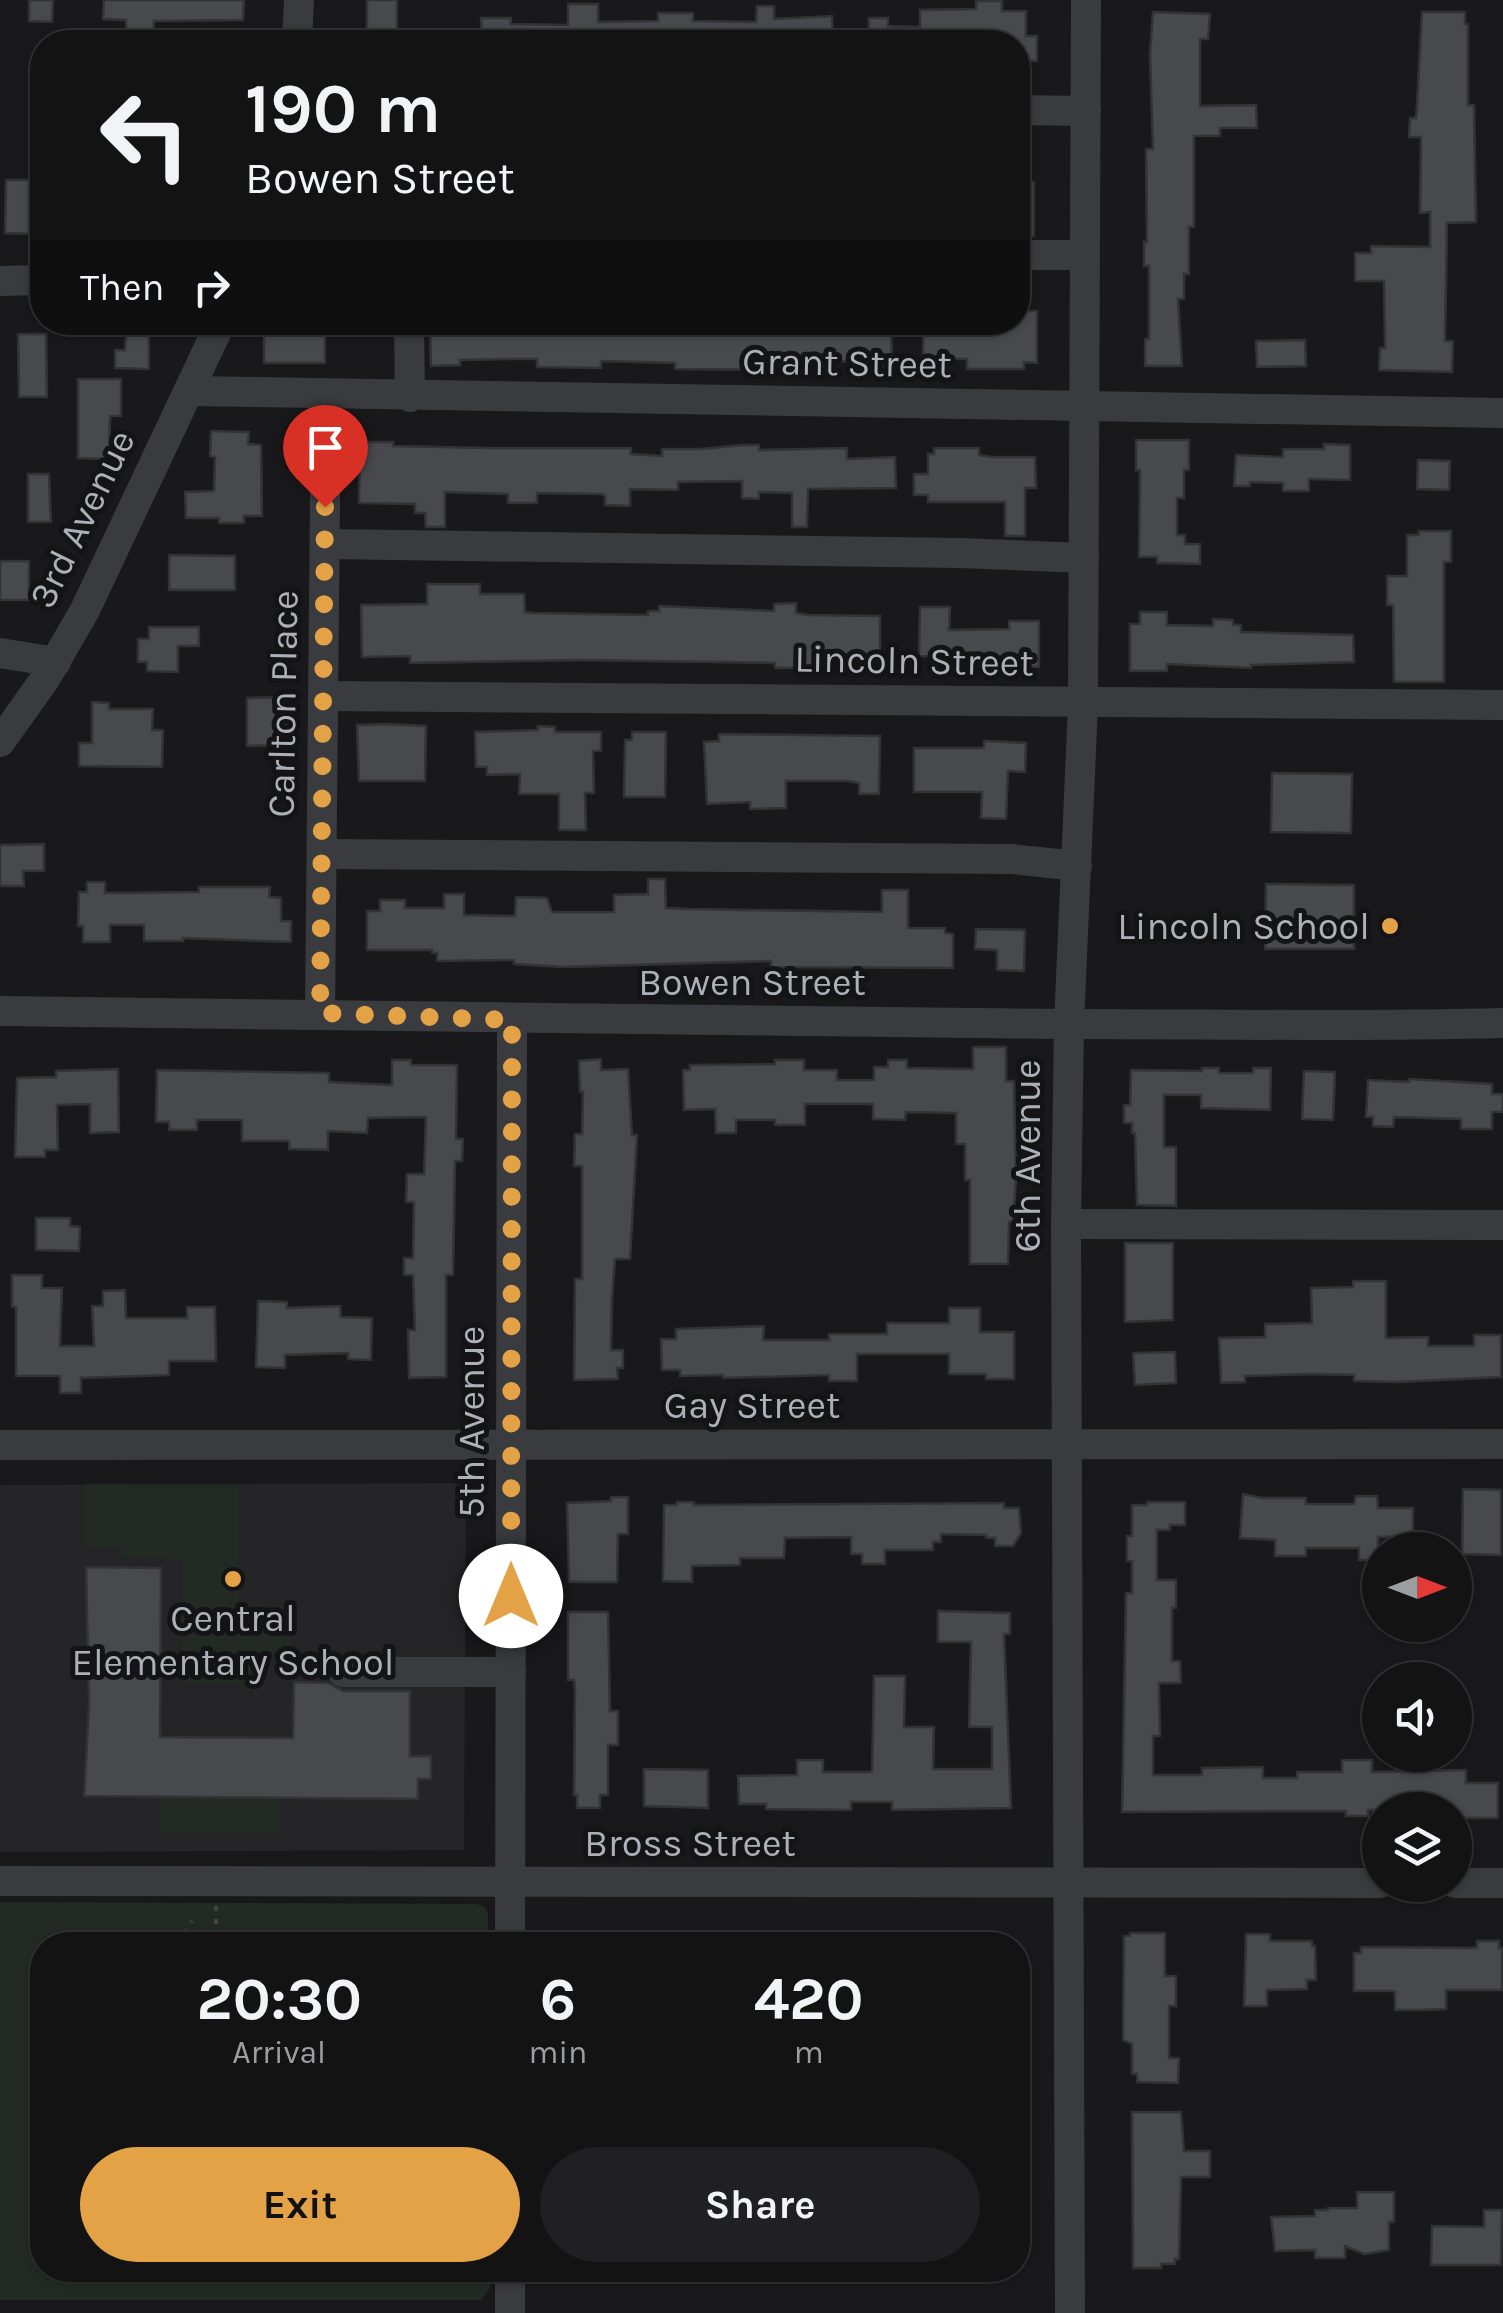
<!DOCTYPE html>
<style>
:root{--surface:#131314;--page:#202022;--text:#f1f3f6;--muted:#9d9ea0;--line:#323234;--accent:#e4a247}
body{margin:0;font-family:Karla,sans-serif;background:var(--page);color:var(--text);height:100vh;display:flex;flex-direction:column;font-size:38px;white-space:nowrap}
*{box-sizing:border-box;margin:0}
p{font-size:32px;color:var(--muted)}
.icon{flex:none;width:55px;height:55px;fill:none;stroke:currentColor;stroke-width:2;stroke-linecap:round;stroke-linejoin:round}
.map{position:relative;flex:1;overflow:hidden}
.details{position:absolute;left:30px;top:1932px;width:1000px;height:350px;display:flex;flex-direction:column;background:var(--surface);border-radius:40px;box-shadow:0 2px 8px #0004,0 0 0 2px var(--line)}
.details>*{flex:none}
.banner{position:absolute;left:30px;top:30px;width:1000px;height:305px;border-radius:40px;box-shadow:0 2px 8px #0004,0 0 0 2px var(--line);background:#131314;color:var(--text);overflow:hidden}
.needle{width:65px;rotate:90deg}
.fabs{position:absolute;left:1362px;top:1532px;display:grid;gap:20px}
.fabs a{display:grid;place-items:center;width:110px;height:110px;border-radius:50%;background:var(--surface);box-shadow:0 2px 8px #0004,0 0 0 2px var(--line);font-size:50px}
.pin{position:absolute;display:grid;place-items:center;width:85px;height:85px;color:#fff;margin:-102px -42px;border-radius:50% 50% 50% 0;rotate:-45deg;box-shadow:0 0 10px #0007}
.pin .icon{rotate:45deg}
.me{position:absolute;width:110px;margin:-55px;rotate:0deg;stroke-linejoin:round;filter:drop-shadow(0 0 8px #0008)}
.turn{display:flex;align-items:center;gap:35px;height:210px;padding:0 50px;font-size:45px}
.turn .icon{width:130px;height:130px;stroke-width:2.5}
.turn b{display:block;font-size:70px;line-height:85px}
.then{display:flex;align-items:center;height:95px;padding:0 50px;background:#0003;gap:20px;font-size:38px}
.eta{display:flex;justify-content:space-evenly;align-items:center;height:170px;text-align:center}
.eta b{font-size:60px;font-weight:700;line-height:70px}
.cta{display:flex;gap:20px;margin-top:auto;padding:20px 50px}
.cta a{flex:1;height:115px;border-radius:60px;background:var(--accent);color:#111;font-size:40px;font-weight:700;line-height:115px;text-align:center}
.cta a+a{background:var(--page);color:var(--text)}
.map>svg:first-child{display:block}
.built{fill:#252528}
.green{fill:#232a23}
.building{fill:#48494d;stroke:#333336;stroke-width:2.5}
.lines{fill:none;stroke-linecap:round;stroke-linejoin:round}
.path{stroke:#404246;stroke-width:4;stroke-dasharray:5 8;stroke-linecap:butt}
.minor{stroke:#3a3b3f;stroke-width:30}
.route{stroke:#e4a247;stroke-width:18;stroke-dasharray:0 32.4}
.poi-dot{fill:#e4a247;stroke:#141416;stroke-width:4}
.labels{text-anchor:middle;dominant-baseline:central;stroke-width:10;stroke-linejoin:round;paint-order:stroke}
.street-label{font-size:38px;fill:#acb1b9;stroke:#141416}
.poi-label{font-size:38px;fill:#acb1b9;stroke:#141416;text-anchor:end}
</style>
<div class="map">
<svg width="1503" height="2313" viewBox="0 0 1503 2313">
<rect width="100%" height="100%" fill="#19191b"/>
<polygon class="built" points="466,1483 464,1850 0,1852 0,1485"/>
<g class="green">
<polygon points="85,1484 239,1485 239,1626 290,1626 290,1652 258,1652 258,1683 182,1683 182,1558 121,1557 121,1547 85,1547"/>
<rect x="160" y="1798" width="120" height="34"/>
<polygon points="0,1902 475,1904 484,1906 488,1914 488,1945 42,1945 42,2270 489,2270 490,2288 481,2300 0,2300"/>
</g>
<g class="building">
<polygon points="29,0 53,0 52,22 29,21"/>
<polygon points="104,0 244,0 243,20 154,21 154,35 126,35 126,20 103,19"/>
<rect x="367" y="0" width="30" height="42"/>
<polygon points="976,1 1002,1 1002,11 1026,11 1026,36 1037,36 1037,61 1018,61 1018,42 868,42 869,18 888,18 888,26 920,27 920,10 976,9"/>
<polygon points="568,4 598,4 598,22 658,21 658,13 693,13 693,21 756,22 757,6 774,6 774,19 832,16 833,42 481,42 481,18 511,18 511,24 568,25"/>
<polygon points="1153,12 1210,14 1208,39 1200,39 1200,106 1256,105 1257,128 1220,128 1220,136 1194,136 1194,227 1189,227 1189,274 1184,274 1184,299 1178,299 1182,366 1145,366 1145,339 1149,339 1149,266 1144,266 1144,242 1147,242 1146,149 1153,149 1150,54"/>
<polygon points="1422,12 1465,12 1465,24 1468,24 1468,105 1474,105 1476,222 1447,223 1445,341 1453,341 1452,372 1379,370 1380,348 1385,348 1384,281 1355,281 1355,253 1371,253 1371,246 1430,247 1430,212 1420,213 1421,137 1409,137 1410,118 1416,118 1417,104"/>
<polygon points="6,180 37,180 37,234 5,233"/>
<rect x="1018" y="182" width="16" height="54"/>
<polygon points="1020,311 1037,311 1037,363 1024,362 1024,369 967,369 967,359 923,359 923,329 1008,327 1008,322 1020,321"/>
<polygon points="430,322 747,323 748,329 809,330 809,322 891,322 892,366 854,367 854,361 791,363 785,364 785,370 675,369 675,363 601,361 601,368 537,367 537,359 513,359 460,360 460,365 431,366"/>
<rect x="264" y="332" width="61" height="31"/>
<polygon points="18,334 46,334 47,397 19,397"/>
<polygon points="126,335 149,335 149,369 115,368 115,350 125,350"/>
<polygon points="1305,340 1306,366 1257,367 1256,341"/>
<polygon points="78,379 121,379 121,416 110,416 109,459 78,458"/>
<polygon points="211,431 249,432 248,444 261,445 262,516 244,516 244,523 219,523 219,518 186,518 185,492 214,491 215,457 210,456"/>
<polygon points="1136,440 1189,440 1189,470 1184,470 1184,498 1177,498 1177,535 1185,535 1185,544 1200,544 1200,564 1157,563 1157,557 1139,557 1140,470 1136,470"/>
<polygon points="360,442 393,442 393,446 488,448 631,448 631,454 662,456 662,449 701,449 743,445 759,445 759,450 847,448 847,459 895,457 896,488 808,489 807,527 792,527 792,493 759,492 759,499 742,498 742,481 678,482 678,490 630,489 630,506 605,505 605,495 600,494 537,493 537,503 508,503 508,494 445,492 445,527 426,527 425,513 415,513 415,504 359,503"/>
<polygon points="1324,444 1350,445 1350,480 1309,479 1309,491 1283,491 1283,483 1250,482 1250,486 1234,486 1236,455 1283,457 1283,449 1324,449"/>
<polygon points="934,448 979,448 979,455 991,457 1035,457 1036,488 1025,488 1025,536 1005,536 1005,502 928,502 928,495 914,495 914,474 928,474 928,454 934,454"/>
<polygon points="1418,460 1450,461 1449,490 1417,489"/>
<polygon points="28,474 49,474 51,522 28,522"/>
<polygon points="1419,531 1451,531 1451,562 1444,562 1444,682 1394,682 1393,605 1387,605 1387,576 1407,576 1407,535 1419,535"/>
<polygon points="169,555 235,556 235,590 169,590"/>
<rect x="0" y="561" width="29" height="39"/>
<polygon points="427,584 480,584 480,594 524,594 525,612 534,613 648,615 648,611 659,611 659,606 774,611 774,604 796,603 796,613 808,615 880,616 880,661 844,661 844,667 775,668 775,663 582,660 410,663 410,656 362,657 361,605 427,604"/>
<polygon points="920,607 950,607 949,630 1009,629 1009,621 1039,621 1039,667 1008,667 1008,657 919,656"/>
<polygon points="1140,612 1167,612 1167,625 1213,626 1213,619 1233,620 1233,625 1241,625 1241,632 1353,635 1354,662 1251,665 1251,668 1167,664 1167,671 1130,671 1130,624 1140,624"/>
<polygon points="149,627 199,627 199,646 178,646 178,672 147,671 147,662 138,662 138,639 149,639"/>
<polygon points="287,697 287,745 247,746 247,698"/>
<polygon points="92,702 109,703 109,709 153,709 152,730 163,730 162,767 79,766 79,743 92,743"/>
<polygon points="386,724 426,726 425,781 359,781 357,725"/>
<polygon points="538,726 555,727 555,732 601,732 601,751 593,751 594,793 585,793 586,830 559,830 559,794 519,794 520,774 487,775 487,767 476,767 475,732 538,730"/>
<polygon points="632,732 666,732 665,797 624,797 625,740 632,740"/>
<polygon points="719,734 880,736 879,794 859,794 859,783 848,781 786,781 786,808 750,809 750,802 707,804 704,742 719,741"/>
<polygon points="984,741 1026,743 1025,772 1008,771 1006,819 981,818 982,792 914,792 914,748 984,748"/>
<polygon points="1272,773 1352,774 1351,833 1271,832"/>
<polygon points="44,844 44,871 23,871 24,886 0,886 0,845"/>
<polygon points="648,879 665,879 666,908 690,909 882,912 882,890 908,890 908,928 945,928 945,933 953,934 953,968 771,967 771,961 565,967 514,964 514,960 437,961 437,953 432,953 432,950 367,950 367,911 380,911 380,900 405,900 405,908 444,908 444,894 464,894 464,915 515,916 516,897 547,898 552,912 614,912 614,895 648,894"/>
<polygon points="87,882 105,882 105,893 199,892 199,887 270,887 269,897 281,898 281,921 291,921 291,942 183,938 183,941 144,941 144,925 110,925 110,942 83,942 83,926 78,926 79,892 87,892"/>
<polygon points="1266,884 1354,885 1354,949 1265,949"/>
<polygon points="976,929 1025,930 1024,971 997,970 997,950 975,949"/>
<polygon points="973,1047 1006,1047 1006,1081 1014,1081 1016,1180 1013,1222 1009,1222 1008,1264 970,1264 970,1180 965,1180 965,1144 956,1144 956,1113 906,1112 905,1120 873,1119 873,1104 805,1104 805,1125 775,1125 775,1120 736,1120 736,1133 716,1133 715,1109 684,1110 683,1070 690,1070 690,1065 775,1064 775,1060 804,1060 804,1070 837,1070 837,1080 874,1080 874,1067 888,1067 888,1060 907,1060 907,1068 973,1069"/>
<polygon points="601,1059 601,1070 628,1069 632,1135 637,1135 630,1259 615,1259 612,1299 611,1350 623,1350 623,1368 617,1368 618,1379 574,1380 575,1279 582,1279 582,1166 574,1166 575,1134 582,1134 583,1092 580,1092 579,1061"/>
<polygon points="392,1060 411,1060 411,1065 457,1065 456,1139 463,1139 462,1161 455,1161 453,1275 446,1275 446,1377 409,1378 408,1330 415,1330 413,1275 404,1275 404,1258 413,1258 414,1202 406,1202 407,1174 424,1174 426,1117 368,1118 367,1133 328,1131 328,1150 289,1149 289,1141 242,1141 242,1120 197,1120 197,1130 169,1130 169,1122 156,1122 157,1070 329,1073 329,1082 392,1085"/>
<polygon points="1202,1068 1219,1068 1219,1073 1253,1073 1253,1068 1271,1068 1270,1110 1201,1108 1201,1095 1164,1095 1164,1147 1176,1147 1176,1206 1137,1205 1135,1133 1132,1133 1132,1123 1124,1123 1124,1105 1130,1105 1131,1070 1202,1071"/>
<polygon points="118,1069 119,1132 90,1133 90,1104 57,1105 58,1150 45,1150 45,1157 15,1157 17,1078 56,1077 56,1071"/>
<polygon points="1304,1071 1335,1072 1333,1120 1302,1119"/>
<polygon points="1409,1079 1492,1084 1492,1094 1503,1094 1503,1112 1492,1112 1492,1129 1461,1129 1461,1119 1394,1117 1393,1127 1373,1126 1373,1117 1366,1117 1368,1080 1409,1082"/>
<polygon points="36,1218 70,1218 70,1226 80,1227 79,1251 36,1250"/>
<polygon points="1125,1243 1173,1243 1173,1320 1125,1322"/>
<polygon points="12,1275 42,1275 42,1288 62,1288 60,1346 94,1346 92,1306 103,1306 103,1291 125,1290 126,1318 187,1318 187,1307 215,1307 216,1361 169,1361 169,1375 81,1378 81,1393 60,1393 60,1376 16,1376 16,1307 12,1307"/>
<polygon points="1353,1281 1386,1281 1386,1338 1428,1337 1428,1346 1474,1346 1474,1335 1501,1335 1501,1377 1399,1382 1354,1381 1354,1375 1312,1374 1245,1376 1245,1382 1221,1383 1219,1338 1265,1337 1265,1324 1312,1323 1311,1288 1353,1287"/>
<polygon points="258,1301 287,1302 287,1308 340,1306 341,1317 372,1318 371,1360 348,1359 348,1353 285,1355 285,1368 256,1367"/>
<polygon points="949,1308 980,1308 980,1332 1014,1332 1014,1379 986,1379 986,1374 949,1374 949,1354 857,1354 857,1381 829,1381 829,1375 723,1378 723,1375 680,1376 680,1370 662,1370 661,1339 676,1339 676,1329 764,1326 763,1340 829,1340 829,1334 887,1334 887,1323 949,1323"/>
<polygon points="1175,1352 1176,1383 1135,1385 1133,1353"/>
<polygon points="1463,1489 1501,1490 1501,1555 1462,1554"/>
<polygon points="1243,1494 1262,1498 1306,1498 1306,1504 1354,1504 1356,1496 1377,1496 1378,1508 1413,1508 1413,1536 1378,1537 1378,1560 1359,1560 1359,1548 1306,1548 1306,1556 1275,1556 1275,1540 1240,1538"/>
<polygon points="611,1497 628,1497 628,1534 618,1534 617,1582 569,1582 567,1503 611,1501"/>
<polygon points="677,1502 694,1502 694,1505 1004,1503 1004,1508 1019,1508 1021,1533 1013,1546 995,1546 995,1538 986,1538 986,1535 941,1534 941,1542 933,1542 933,1550 885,1550 885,1564 862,1564 862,1554 851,1554 851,1537 785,1538 784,1558 740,1558 740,1565 692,1566 692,1582 663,1581 664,1505 677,1505"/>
<polygon points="1147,1502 1185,1502 1185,1525 1170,1525 1170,1530 1157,1530 1157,1580 1176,1580 1176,1608 1172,1608 1172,1661 1180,1661 1181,1683 1159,1683 1160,1736 1153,1736 1153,1775 1202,1775 1202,1768 1263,1767 1263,1778 1297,1778 1297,1772 1342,1772 1342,1760 1372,1760 1372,1772 1466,1770 1466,1783 1498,1783 1498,1818 1455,1818 1455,1810 1368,1810 1368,1816 1346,1816 1346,1811 1122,1812 1126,1593 1132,1593 1132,1561 1127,1561 1127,1536 1132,1536 1132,1505 1147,1505"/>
<polygon points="86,1567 161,1568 160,1737 293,1738 294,1682 328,1683 343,1691 410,1691 410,1756 431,1756 431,1779 418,1779 418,1799 84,1796 89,1705"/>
<polygon points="938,1611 1010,1613 1010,1634 1004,1634 1011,1808 892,1810 892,1802 851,1802 851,1810 766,1809 766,1804 739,1804 738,1776 797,1775 797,1760 823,1760 823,1772 872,1772 874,1676 905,1676 904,1727 934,1727 933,1769 992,1769 992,1727 969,1727 971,1642 938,1642"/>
<polygon points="568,1612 608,1612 610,1711 618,1711 618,1745 608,1745 608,1795 600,1795 600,1808 577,1808 577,1795 574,1795 575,1690 574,1680 568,1680"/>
<polygon points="644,1769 708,1770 708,1808 644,1806"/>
<polygon points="1130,1933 1165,1933 1165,1976 1176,1976 1176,2006 1169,2006 1169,2058 1179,2058 1178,2083 1137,2082 1137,2074 1132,2074 1132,2044 1123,2040 1124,1936 1130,1936"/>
<polygon points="1246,1934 1270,1934 1270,1941 1312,1941 1312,1946 1315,1946 1316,1980 1307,1980 1307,1989 1267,1990 1267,2006 1244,2006"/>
<polygon points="1477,1941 1499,1941 1499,1948 1502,1948 1502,1990 1446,1990 1446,2009 1421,2010 1395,2010 1395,1992 1392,1991 1354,1991 1354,1953 1361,1953 1361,1947 1477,1948"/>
<polygon points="1132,2112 1181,2112 1184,2151 1210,2151 1210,2177 1181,2177 1179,2259 1175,2259 1175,2264 1161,2264 1161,2268 1133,2268"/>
<polygon points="1357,2192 1394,2192 1394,2222 1389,2222 1389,2250 1364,2254 1345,2246 1345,2258 1315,2258 1315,2250 1275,2251 1271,2217 1315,2216 1315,2210 1328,2210 1328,2208 1357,2208"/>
<polygon points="1484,2210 1502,2210 1501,2265 1431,2265 1432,2226 1484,2227"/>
</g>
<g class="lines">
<g class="path">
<polyline points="216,1906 216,1945"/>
<polyline points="178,1945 192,1921"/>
</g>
<g class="minor">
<polyline points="297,42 299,0"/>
<polyline points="1018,110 1086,111"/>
<polyline points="1018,255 1085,255"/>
<polyline points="0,281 42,280"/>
<polyline points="409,322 410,397"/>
<polyline points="190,391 1503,413"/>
<polyline points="325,544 959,553 1084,558"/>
<polyline points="0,653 56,662"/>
<path d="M323,696C717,696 1110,705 1503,705"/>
<polyline points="0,742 45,679 85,610 221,322"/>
<polyline points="322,854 1011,859 1077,866"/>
<path d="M0,1011C355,1013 710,1023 1065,1024C1211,1024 1357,1027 1503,1023"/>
<polyline points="320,1013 326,396"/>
<polyline points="1066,1224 1503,1225"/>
<polyline points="0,1445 1503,1444"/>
<polyline points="343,1672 511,1672"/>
<polyline points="0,1881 1380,1883"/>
<polyline points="1455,1883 1503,1883"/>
<polyline points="510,1945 512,1020"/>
<polyline points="510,2313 510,2270"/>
<polyline points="1070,2313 1066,1224 1069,1024 1083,705 1086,0"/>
</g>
</g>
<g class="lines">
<polyline class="route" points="325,507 320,1013 512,1020 511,1596"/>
</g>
<g class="poi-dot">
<circle cx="1390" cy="926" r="10"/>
<circle cx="233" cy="1579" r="10"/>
</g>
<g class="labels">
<g class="street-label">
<text transform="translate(847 363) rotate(1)">Grant Street</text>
<text transform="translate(82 519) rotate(-64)">3rd Avenue</text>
<text transform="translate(914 661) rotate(1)">Lincoln Street</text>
<text transform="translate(283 704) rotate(-89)">Carlton Place</text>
<text x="752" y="982">Bowen Street</text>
<text transform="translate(1027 1156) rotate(-90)">6th Avenue</text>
<text x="752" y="1405">Gay Street</text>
<text transform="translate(471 1422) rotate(-90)">5th Avenue</text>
<text x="690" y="1843">Bross Street</text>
</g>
<g class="poi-label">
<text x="1370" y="926">Lincoln School</text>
<text x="233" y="1618" text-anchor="middle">Central<tspan x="233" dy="44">Elementary School</tspan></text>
</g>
</g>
</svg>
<div class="fabs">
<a><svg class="needle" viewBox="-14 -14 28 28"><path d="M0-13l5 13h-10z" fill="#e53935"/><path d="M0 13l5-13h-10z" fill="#9d9ea0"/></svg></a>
<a><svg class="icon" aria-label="sound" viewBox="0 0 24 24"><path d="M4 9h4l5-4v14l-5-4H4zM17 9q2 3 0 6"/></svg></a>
<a><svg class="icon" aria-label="layers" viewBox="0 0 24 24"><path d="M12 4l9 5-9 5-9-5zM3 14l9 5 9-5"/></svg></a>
</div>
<div class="pin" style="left:325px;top:507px;background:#d93025"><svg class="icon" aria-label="arrive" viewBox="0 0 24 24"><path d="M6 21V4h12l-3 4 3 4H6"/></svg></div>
<svg class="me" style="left:511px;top:1596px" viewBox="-20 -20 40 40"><circle r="19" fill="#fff"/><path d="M0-13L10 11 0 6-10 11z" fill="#e4a247"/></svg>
<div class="banner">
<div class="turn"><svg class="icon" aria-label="left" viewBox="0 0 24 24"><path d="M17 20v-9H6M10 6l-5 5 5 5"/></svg><div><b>190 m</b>Bowen Street</div></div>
<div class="then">Then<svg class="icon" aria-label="right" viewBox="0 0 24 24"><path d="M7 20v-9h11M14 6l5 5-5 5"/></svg></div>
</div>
<section class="details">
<div class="eta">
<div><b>20:30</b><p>Arrival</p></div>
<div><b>6</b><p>min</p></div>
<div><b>420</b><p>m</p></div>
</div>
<div class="cta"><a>Exit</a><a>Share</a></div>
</section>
</div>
